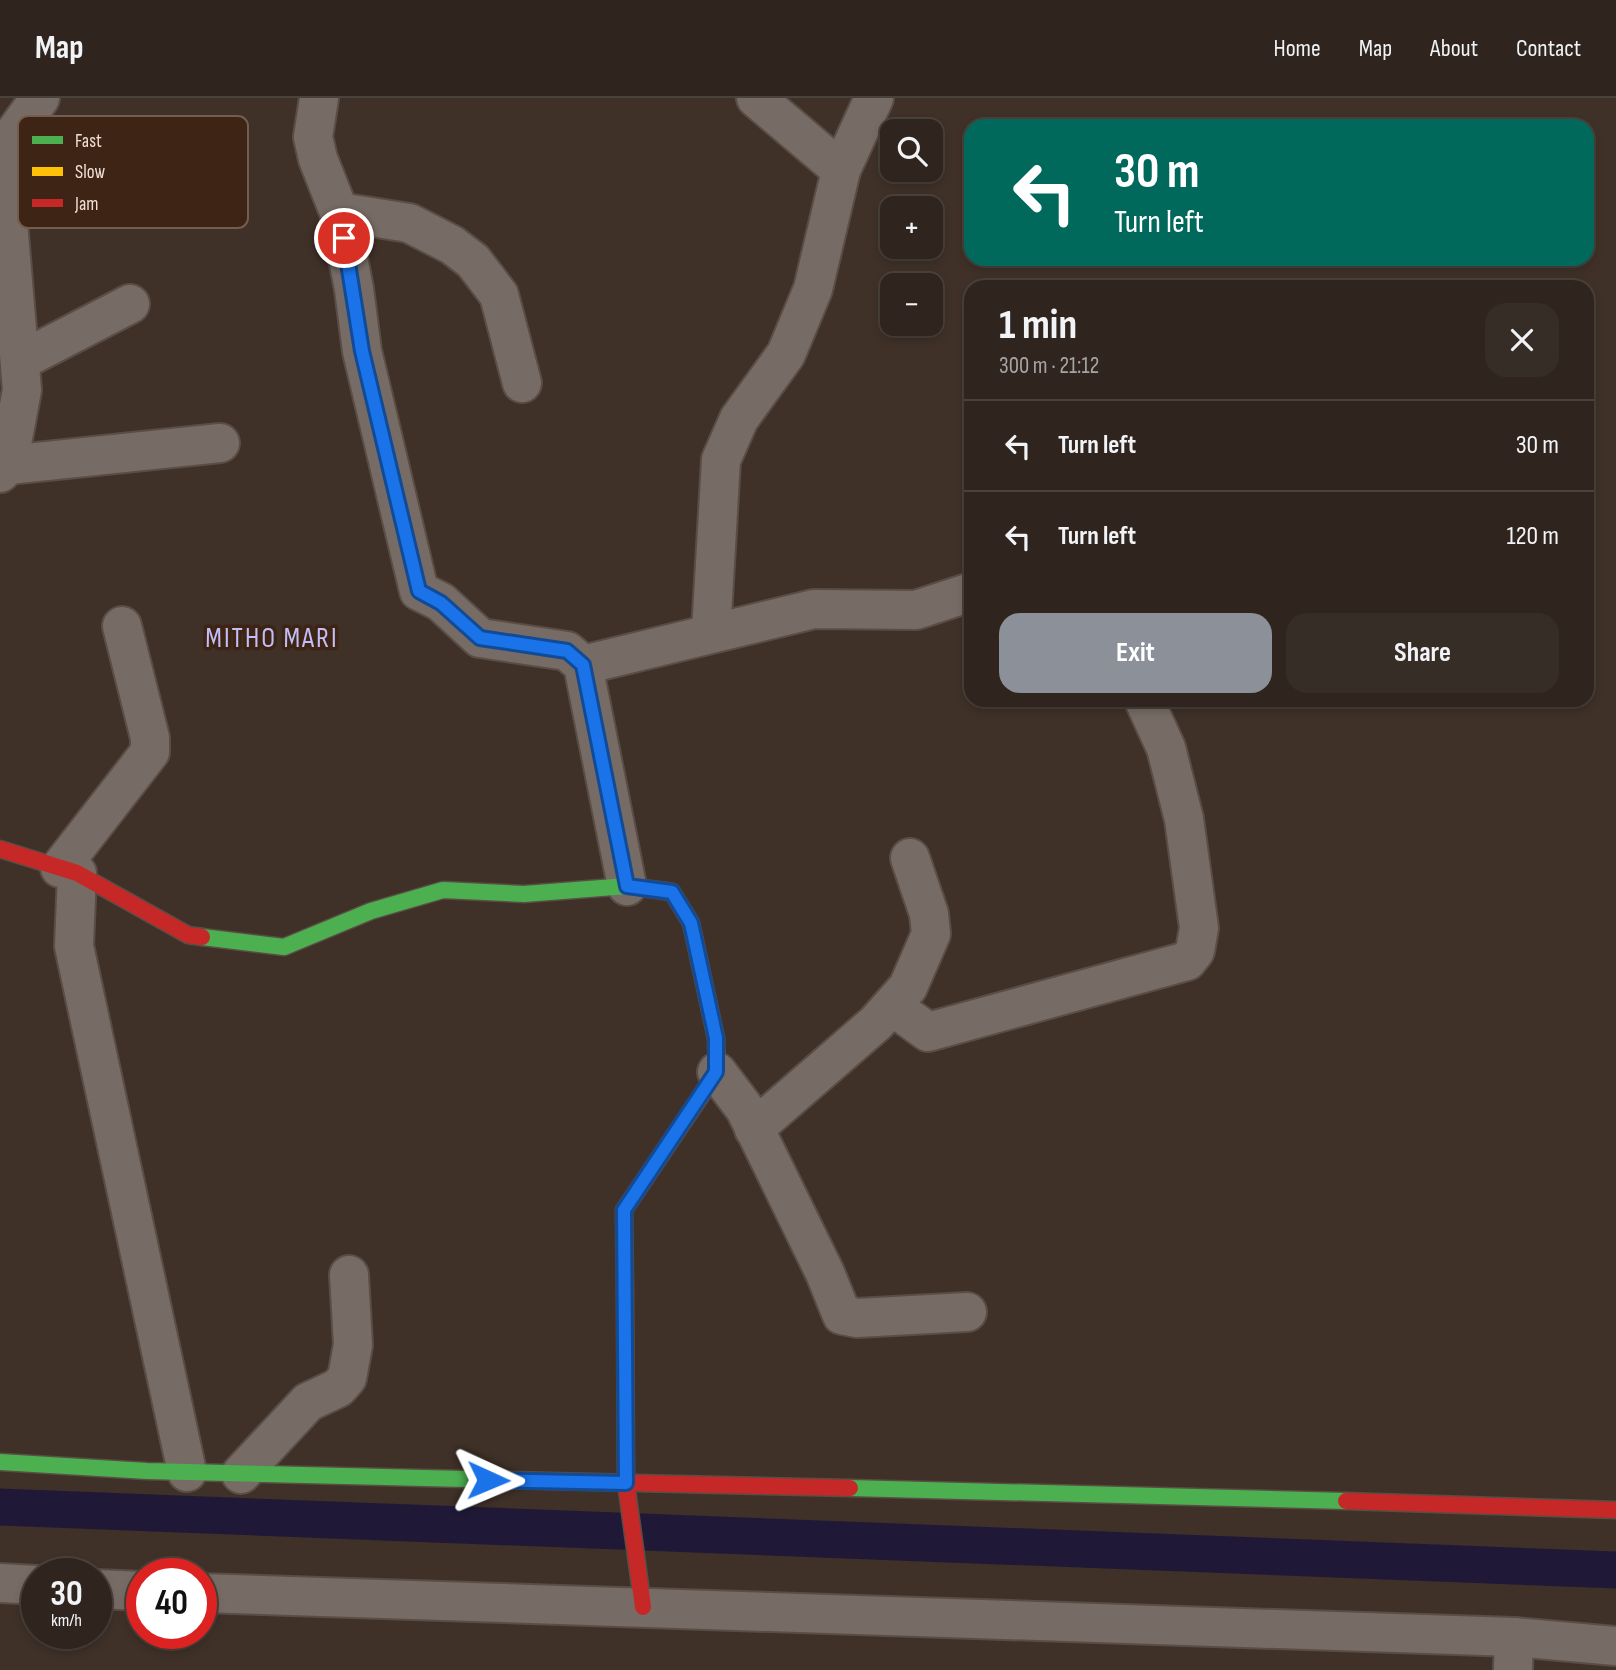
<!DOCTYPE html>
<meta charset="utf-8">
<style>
:root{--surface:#2f251e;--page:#372d27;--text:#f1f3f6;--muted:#a7a5a4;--line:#4a423c;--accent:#8c9099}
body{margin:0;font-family:"Sofia Sans Condensed",sans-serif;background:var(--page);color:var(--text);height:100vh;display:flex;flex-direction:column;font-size:26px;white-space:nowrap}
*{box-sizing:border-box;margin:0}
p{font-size:23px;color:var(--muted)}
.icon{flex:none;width:38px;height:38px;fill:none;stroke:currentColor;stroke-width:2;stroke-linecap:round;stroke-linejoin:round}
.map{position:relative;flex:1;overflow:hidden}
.drawer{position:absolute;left:964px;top:182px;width:630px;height:427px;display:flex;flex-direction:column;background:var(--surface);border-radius:21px;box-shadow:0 4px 10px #0003,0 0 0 2px var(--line)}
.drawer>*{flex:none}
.banner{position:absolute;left:964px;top:21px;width:630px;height:147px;border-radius:21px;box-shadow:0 4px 10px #0003,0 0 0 2px var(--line);background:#00695c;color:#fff;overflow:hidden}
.buttons{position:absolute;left:880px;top:21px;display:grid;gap:14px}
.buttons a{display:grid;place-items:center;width:63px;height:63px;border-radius:14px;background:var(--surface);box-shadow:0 4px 10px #0003,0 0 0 2px var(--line);font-size:35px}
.speed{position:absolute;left:21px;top:1460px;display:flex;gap:14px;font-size:35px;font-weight:700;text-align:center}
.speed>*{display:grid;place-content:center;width:91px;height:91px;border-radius:50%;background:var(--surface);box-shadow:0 4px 10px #0003,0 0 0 2px var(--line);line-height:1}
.speed small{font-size:18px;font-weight:400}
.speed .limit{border:10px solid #d22;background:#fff;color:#111}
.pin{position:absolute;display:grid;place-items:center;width:60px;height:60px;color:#fff;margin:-30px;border:4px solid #fff;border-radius:50%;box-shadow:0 2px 7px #0007}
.me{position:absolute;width:77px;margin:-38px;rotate:91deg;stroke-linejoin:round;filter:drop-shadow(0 0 5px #0008)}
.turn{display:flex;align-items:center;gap:24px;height:147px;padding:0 35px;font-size:32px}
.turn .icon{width:91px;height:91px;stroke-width:2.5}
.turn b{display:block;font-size:49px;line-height:60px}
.round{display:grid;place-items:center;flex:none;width:74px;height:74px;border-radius:21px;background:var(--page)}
.headline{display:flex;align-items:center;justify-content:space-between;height:119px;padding:0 35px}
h1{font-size:42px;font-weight:700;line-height:52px}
.primary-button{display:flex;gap:14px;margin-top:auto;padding:14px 35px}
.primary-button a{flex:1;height:80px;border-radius:21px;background:var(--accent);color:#fff;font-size:28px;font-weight:700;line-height:80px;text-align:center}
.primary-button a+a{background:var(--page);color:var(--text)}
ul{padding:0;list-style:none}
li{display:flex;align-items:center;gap:21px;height:91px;padding:0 35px;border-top:2px solid var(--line)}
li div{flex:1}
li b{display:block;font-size:26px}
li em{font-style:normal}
header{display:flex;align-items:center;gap:42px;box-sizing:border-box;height:98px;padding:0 35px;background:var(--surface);border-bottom:2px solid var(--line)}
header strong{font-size:33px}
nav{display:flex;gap:38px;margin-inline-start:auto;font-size:24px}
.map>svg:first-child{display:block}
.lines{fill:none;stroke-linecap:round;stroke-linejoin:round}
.canal{stroke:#1f1937;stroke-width:37}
.street-casing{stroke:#594d45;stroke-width:42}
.fast-casing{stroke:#594d45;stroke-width:19}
.slow-casing{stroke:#594d45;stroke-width:19}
.jam-casing{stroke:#594d45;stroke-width:19}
.street{stroke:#776c65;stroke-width:38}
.fast{stroke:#4caf50;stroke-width:16}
.slow{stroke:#ffc107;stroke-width:16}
.jam{stroke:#c62828;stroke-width:16}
.route-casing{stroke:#114b97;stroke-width:18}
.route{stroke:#1a73e8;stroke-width:12}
.labels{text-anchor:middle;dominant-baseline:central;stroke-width:7;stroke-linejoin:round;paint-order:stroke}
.quarter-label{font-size:28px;letter-spacing:2px;fill:#c2bef7;stroke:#3e2414}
.key{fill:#3e2414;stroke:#745c4e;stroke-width:2}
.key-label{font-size:19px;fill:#f2e0d6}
</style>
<header>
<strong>Map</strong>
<nav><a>Home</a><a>Map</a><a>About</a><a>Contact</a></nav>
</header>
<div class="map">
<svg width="1616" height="1572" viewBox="0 0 1616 1572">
<rect width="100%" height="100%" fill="#3f3128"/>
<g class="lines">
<polyline class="canal" points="0,1409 1616,1472"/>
<defs>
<g id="street">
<polyline points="319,0 313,39 318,61 339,114 354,191 362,253 419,493 441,504 480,540 567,553 583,567 627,788"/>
<polyline points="756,0 841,72"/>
<polyline points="339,114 409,125 452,147 473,163 499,197 522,285"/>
<polyline points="20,263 130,206"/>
<polyline points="8,367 220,345"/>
<polyline points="0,375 8,367 22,292 2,52 40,0"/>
<polyline points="711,535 721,362 739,321 786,256 813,191 841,72 874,0"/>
<polyline points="583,567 814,511 916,512 971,494"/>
<polyline points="60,770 150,654 150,640 122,528"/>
<polyline points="77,775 74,848 187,1374"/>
<polyline points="892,908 928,934 1187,863 1195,853 1199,830 1184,721 1166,650 1144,602"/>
<polyline points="717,974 745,1011 825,1175 842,1217 857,1220 967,1214"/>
<polyline points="754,1031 876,925 908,889 931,836 929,816 910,760"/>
<polyline points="241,1376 308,1304 338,1290 347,1280 353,1247 349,1177"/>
<polyline points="0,1485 37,1487"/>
<polyline points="96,1491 142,1493"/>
<polyline points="201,1495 1514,1539 1616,1548"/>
<polyline points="1513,1572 1514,1539"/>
</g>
<g id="fast">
<polyline points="202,839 284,849 371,813 443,792 524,796 627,788 665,793"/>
<polyline points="0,1364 147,1373 504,1382"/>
<polyline points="850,1390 1346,1403"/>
</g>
<polyline id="slow" points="625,1196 624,1112 717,974 716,940 691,825 672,794 665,793"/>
<g id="jam">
<polyline points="0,751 77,775 188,837 202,839"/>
<polyline points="625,1196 626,1385 643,1509"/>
<polyline points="504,1382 850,1390"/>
<polyline points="1346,1403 1616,1412"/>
</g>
</defs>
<use href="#street" class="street-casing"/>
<use href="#fast" class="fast-casing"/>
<use href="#slow" class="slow-casing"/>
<use href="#jam" class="jam-casing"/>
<use href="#street" class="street"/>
<use href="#fast" class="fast"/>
<use href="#slow" class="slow"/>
<use href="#jam" class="jam"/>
</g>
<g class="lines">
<defs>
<polyline id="route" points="344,140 362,253 419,493 441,505 480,540 567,553 583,567 627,788 672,794 691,825 716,940 716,974 624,1112 626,1385 488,1382"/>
</defs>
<use href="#route" class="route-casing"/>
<use href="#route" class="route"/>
</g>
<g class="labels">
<g class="quarter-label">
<text x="272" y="540">MITHO MARI</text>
</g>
</g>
<rect x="18" y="18" width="230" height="112" rx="10" class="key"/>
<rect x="32" y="38" width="31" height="8" fill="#4caf50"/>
<rect x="32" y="69" width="31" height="9" fill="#ffc107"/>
<rect x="32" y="101" width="31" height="8" fill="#c62828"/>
<g class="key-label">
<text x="75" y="49">Fast</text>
<text x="75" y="80">Slow</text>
<text x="75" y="112">Jam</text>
</g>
</svg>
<div class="buttons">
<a><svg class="icon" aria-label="search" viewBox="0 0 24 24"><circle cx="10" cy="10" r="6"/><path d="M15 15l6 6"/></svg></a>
<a>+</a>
<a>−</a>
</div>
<div class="speed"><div>30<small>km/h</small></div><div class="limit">40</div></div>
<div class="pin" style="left:344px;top:140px;background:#d93025"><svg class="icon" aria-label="arrive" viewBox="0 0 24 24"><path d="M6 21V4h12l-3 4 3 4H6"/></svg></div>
<svg class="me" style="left:488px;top:1382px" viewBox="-20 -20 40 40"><path d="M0-17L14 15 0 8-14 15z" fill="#1a73e8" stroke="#fff" stroke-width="4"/></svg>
<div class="banner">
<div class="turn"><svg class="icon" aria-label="left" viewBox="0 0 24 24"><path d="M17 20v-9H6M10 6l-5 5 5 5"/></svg><div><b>30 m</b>Turn left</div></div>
</div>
<section class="drawer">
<div class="headline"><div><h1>1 min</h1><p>300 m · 21:12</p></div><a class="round"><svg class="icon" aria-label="close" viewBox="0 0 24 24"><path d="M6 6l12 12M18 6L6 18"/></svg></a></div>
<ul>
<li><svg class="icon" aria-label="left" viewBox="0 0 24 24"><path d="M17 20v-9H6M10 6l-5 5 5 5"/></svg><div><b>Turn left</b></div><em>30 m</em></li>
<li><svg class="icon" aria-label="left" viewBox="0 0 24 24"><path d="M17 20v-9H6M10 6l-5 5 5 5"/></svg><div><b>Turn left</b></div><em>120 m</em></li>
</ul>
<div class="primary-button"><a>Exit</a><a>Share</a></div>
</section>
</div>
